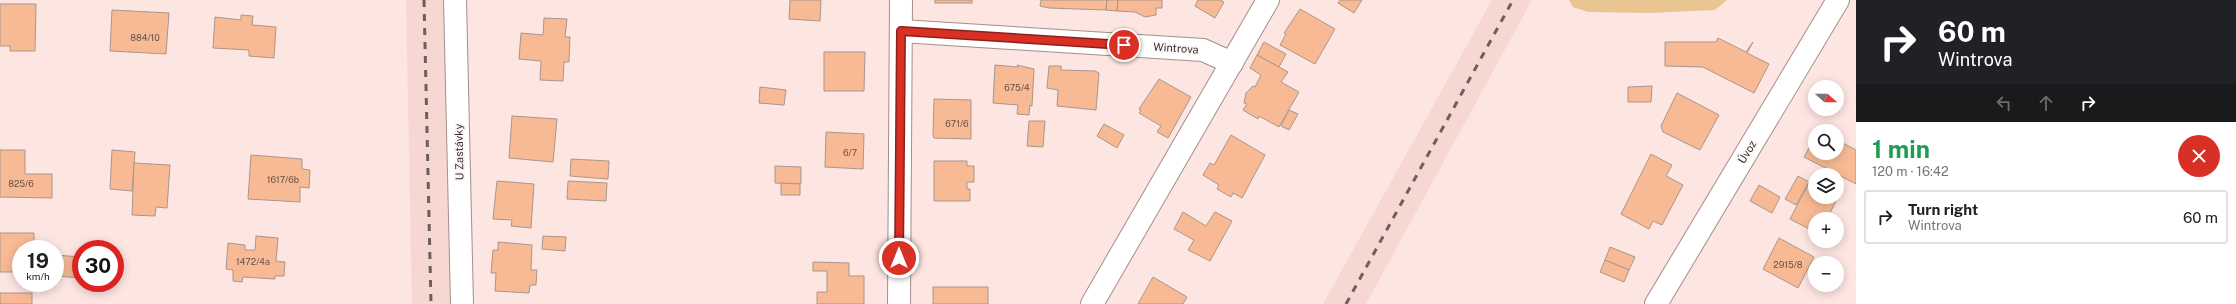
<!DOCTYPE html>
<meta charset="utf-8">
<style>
:root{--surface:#fff;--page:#f6f6f6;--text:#202124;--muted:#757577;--line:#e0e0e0}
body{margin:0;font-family:"Public Sans",sans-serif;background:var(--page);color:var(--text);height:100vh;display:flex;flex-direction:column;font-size:15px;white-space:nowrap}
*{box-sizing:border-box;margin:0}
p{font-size:13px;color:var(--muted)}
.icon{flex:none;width:22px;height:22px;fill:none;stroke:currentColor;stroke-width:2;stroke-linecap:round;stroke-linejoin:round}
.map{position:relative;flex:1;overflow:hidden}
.sheet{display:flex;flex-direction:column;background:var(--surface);width:380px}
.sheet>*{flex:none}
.hud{background:#202124;color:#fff;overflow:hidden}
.needle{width:26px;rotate:111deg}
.buttons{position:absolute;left:1808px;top:80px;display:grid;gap:8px}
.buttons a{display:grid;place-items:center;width:36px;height:36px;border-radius:50%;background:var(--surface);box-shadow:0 2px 10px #0003;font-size:20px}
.speed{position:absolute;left:12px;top:240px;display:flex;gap:8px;font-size:20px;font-weight:700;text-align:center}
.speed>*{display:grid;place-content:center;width:52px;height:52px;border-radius:50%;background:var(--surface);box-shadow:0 2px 10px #0003;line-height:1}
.speed small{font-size:10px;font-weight:400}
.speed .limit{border:6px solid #d22;background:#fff;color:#111}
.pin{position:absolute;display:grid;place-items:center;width:34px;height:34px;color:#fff;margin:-17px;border:2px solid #fff;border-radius:50%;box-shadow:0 1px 4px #0007}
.me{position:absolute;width:44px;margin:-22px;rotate:0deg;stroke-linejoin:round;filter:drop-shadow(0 0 3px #0008)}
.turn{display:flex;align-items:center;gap:14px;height:84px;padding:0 16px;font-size:18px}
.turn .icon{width:52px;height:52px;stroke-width:2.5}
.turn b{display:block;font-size:28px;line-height:34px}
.lanes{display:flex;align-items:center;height:38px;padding:0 16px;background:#0003;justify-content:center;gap:20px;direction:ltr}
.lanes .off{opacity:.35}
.round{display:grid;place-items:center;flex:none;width:42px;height:42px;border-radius:21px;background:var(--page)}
.head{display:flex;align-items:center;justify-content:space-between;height:68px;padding:0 16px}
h1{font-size:24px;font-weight:700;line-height:30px;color:#1e9e55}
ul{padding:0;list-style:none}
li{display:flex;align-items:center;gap:12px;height:54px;margin:0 8px 6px;padding:0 8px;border:2px solid var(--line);border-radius:4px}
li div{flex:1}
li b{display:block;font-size:15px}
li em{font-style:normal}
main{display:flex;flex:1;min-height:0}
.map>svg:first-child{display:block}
.built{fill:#f7d7d2}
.green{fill:#e9c592}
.building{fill:#f8ba95;stroke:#a9968b}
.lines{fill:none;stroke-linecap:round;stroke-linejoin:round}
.street-casing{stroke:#a48e8b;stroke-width:24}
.street{stroke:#fff;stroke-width:22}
.rail{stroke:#6c5f5d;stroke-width:3;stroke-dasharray:7 7;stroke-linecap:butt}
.route-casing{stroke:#8d1f18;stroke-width:10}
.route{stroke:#d93025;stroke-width:7}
.labels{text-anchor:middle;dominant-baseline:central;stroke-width:4;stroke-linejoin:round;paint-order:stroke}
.number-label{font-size:9px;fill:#665046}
.street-label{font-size:11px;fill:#362d2c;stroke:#fcf7f6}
</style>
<main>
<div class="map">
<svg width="1856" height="304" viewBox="0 0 1856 304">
<rect width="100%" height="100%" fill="#fde5e1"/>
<g class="built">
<polygon points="406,0 444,0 450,304 412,304"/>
<polygon points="1492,0 1532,0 1366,304 1323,304"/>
</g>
<polygon class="green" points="1569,0 1727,0 1715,10 1649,13 1588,12 1573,7"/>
<g class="building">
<polygon points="790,0 821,0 820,21 789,19"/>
<rect x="935" y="0" width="37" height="3"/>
<polygon points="1041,0 1107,0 1106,10 1049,8 1040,6"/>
<polygon points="1107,0 1118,0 1117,11 1106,10"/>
<polygon points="1118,0 1162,0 1162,8 1156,8 1156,15 1145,17 1135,12 1117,11"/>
<polygon points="1198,0 1220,0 1224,2 1215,18 1195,6"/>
<polygon points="1340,0 1362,0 1354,13 1338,3"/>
<polygon points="0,4 36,4 35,51 10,51 10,46 0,46"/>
<polygon points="1300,9 1335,29 1315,64 1280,45 1286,34 1284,33"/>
<polygon points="112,10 169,13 166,54 110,51"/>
<polygon points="241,15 253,16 252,25 276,27 274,58 249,56 249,50 213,48 215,17 241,20"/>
<polygon points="544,18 567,19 565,37 570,37 569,62 564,62 563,81 540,80 541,61 519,59 521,33 543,35"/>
<polygon points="1718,38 1746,52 1753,42 1747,53 1769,64 1754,93 1703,67 1665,66 1665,42 1716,42"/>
<polygon points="1264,42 1286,54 1279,67 1257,55"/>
<polygon points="824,52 865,52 864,91 824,91"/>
<polygon points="1257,55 1288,72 1281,82 1299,92 1279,127 1259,116 1258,119 1243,110 1247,104 1244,103 1246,93 1253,86 1255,87 1261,75 1250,68"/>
<polygon points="995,65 1018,67 1017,65 1034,69 1032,106 1030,105 1029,115 1017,114 1018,105 993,103"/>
<polygon points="1049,66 1061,66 1061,70 1095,71 1099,73 1096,110 1057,106 1058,90 1047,88"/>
<polygon points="1159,79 1191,97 1168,138 1157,132 1161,126 1139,113 1141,110 1139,109"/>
<polygon points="1652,86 1651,102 1628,102 1628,87"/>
<polygon points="760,87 786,90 784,105 759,103"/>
<polygon points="1677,93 1719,115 1700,150 1663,132 1661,126"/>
<polygon points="934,99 971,100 971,139 934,138 933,135"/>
<polygon points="1289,110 1298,114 1289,130 1281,126"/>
<polygon points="512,116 557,119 553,162 509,158"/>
<polygon points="1029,121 1045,121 1043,147 1027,146"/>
<polygon points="1104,124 1124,135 1117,148 1097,136"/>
<polygon points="826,132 864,134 863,169 825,167"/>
<polygon points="1231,135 1265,155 1242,198 1233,193 1231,197 1217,189 1219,185 1203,175 1210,163 1214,165"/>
<polygon points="1814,139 1815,153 1837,153 1837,140 1856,150 1856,184 1804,157"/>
<polygon points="0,150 25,150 25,174 52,174 52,198 0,197"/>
<polygon points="112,150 135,152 132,191 110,189"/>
<polygon points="1651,154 1672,165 1666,176 1683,185 1662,225 1653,221 1649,229 1621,214"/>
<polygon points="251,155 302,159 302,169 310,170 309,188 300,187 300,202 248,199"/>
<polygon points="571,159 609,161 608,179 570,176"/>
<polygon points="934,161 967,161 967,166 974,166 974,182 967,182 967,189 970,189 970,201 934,201"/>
<polygon points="134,163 170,165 167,208 156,207 155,216 132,215"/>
<polygon points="775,166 801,167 801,184 775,183"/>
<polygon points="1798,176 1809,182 1796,205 1785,199"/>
<polygon points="497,181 534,184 531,228 511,226 512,220 493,219"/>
<polygon points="568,181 607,183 606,201 567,199"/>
<polygon points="1810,181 1815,184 1815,197 1838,197 1827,219 1815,219 1815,232 1790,219"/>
<polygon points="781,183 800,184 800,195 781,195"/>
<polygon points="1759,185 1780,197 1772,213 1750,201"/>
<polygon points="1183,212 1206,226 1215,212 1232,221 1210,261 1188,250 1194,240 1174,229"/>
<polygon points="0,233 34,233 34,249 21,249 21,272 0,272"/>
<polygon points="256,236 278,238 276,261 285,262 284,276 275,276 275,279 243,277 242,282 233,281 233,270 226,269 228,243 245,245 245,250 255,250"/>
<polygon points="543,236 566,237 565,251 542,249"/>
<polygon points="1779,238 1814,257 1798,288 1763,269"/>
<polygon points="498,242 532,245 531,270 537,270 536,285 530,285 529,293 495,291 496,273 491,273 493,250 498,250"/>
<polygon points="1610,247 1635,257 1629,270 1605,260"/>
<polygon points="55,255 81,257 81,278 55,276"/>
<polygon points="1605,260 1629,270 1624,282 1600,272"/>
<polygon points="813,262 849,263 849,276 864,276 864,304 817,304 817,292 827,292 827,271 813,271"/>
<polygon points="1153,277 1187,297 1183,304 1138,304"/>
<rect x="933" y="287" width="55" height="17"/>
<rect x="0" y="293" width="32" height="11"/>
</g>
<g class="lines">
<defs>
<g id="street">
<polyline points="455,0 462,304"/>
<polyline points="901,31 1203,50 1232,63"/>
<polyline points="899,304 901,0"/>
<polyline points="1092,304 1268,0"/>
<polyline points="1656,304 1838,0"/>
</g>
</defs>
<use href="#street" class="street-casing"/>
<use href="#street" class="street"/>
<g class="rail">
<polyline points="424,0 431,304"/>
<polyline points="1346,304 1513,0"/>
</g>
</g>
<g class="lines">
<defs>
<polyline id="route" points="899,258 901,31 1124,45"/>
</defs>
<use href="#route" class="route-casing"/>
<use href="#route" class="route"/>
</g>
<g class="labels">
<g class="number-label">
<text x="145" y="37">884/10</text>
<text x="1017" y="87">675/4</text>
<text x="957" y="123">671/6</text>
<text x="850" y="152">6/7</text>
<text x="283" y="179">1617/6b</text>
<text x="21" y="183">825/6</text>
<text x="253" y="261">1472/4a</text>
<text x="1788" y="264">2915/8</text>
</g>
<g class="street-label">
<text transform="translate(1176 48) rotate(4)">Wintrova</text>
<text transform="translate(459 152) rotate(-91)">U Zastávky</text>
<text transform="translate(1747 152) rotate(-59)">Úvoz</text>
</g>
</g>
</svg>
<div class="buttons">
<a><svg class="needle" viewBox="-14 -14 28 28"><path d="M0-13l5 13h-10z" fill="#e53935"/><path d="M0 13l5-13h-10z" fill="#757577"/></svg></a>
<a><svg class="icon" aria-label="search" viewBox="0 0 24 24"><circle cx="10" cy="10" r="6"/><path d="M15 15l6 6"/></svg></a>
<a><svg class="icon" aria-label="layers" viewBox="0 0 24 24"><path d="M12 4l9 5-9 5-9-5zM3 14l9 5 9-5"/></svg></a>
<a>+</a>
<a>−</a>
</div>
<div class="speed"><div>19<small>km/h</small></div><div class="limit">30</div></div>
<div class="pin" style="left:1124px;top:45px;background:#d93025"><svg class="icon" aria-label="arrive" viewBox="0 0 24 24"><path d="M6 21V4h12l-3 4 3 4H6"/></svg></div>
<svg class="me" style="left:899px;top:258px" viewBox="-20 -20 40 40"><circle r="17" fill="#d93025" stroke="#fff" stroke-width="3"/><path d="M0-11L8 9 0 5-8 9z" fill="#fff"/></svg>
</div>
<section class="sheet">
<div class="hud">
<div class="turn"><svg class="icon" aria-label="right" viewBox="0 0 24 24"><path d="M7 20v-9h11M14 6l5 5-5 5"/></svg><div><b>60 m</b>Wintrova</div></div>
<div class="lanes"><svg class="icon off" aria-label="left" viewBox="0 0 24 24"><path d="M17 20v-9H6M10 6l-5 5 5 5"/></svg><svg class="icon off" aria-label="ahead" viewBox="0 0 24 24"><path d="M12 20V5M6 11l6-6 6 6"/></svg><svg class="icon" aria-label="right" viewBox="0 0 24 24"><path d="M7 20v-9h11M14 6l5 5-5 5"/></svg></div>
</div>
<div class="head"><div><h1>1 min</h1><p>120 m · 16:42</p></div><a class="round" style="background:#d93025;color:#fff"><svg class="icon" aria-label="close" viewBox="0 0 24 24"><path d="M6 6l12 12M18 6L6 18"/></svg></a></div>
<ul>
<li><svg class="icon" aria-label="right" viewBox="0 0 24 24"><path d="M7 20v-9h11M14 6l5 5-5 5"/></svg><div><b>Turn right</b><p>Wintrova</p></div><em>60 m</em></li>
</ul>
</section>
</main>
